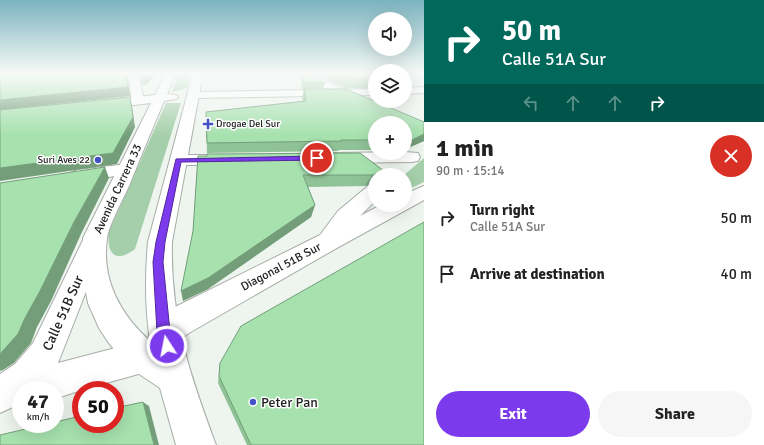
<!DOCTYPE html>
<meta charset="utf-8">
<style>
:root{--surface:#fff;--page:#f6f6f6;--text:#222;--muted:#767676;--accent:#7c3aed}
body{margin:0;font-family:Signika,sans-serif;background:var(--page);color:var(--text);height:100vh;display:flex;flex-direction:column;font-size:15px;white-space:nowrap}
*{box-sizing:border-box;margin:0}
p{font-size:13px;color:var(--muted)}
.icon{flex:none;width:22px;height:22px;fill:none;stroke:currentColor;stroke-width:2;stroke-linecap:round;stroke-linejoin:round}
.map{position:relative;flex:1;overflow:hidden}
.sheet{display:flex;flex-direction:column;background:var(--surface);width:340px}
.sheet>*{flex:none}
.guide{background:#00695c;color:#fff;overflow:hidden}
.tools{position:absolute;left:368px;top:12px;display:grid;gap:8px}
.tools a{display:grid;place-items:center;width:44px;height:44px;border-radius:50%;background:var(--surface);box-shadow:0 4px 16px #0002;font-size:20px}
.speed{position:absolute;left:12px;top:381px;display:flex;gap:8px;font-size:20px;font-weight:700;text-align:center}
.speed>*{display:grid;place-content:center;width:52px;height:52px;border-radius:50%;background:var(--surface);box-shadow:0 4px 16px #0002;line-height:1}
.speed small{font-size:10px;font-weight:400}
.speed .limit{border:6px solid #d22;background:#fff;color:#111}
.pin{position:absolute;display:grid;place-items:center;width:34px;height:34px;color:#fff;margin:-17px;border:2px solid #fff;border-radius:50%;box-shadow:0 1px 4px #0007}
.me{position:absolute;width:44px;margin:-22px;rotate:349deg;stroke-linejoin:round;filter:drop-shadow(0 0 3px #0008)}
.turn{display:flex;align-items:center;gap:14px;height:84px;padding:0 12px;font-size:18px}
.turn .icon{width:52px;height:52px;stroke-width:2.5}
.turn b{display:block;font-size:28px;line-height:34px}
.lanes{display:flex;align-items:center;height:38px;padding:0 12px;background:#0003;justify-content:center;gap:20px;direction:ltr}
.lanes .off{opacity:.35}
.round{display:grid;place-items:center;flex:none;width:42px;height:42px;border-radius:21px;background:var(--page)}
.overview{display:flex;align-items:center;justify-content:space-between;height:68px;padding:0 12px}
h1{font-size:24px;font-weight:700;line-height:30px}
.action{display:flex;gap:8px;margin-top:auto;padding:8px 12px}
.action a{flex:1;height:46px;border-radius:24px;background:var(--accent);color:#fff;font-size:16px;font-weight:700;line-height:46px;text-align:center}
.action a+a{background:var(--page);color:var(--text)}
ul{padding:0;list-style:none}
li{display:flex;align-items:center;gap:12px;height:56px;padding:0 12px}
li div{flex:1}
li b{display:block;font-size:15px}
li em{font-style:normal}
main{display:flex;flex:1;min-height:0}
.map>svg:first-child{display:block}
.green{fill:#a5cfaa}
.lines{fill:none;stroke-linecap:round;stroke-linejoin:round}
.minor-casing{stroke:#a7ada8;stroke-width:2}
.tertiary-casing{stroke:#a7ada8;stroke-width:2}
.secondary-casing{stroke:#a7ada8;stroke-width:2}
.minor{fill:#fff;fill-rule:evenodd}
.tertiary{fill:#fff;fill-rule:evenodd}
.secondary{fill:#fff;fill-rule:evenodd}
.wall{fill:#8fc296}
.shaded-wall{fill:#749e7a}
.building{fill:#a6e1ae;stroke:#749e7a}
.route{fill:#7c3aed;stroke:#51269a}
.poi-dot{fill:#4252c6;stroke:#fff;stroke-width:1.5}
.labels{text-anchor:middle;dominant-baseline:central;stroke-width:3;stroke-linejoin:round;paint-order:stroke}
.far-poi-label{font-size:10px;fill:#202321;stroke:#fff;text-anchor:start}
.street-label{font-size:12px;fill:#202321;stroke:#fff}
.near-street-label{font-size:14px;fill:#202321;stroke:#fff}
.near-poi-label{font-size:14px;fill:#202321;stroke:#fff;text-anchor:start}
</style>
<main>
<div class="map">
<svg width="424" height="445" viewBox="0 0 424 445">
<rect width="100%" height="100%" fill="#eef5ef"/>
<g class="green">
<polygon points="179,73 190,73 187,88 172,92"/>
<path d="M166,103H181L135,249C116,264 106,254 109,232Z"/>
<polygon points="424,158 424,182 405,191 405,175 404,175"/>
</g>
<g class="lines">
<defs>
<g id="minor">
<polygon points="128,73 138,73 144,101 142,104 134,104 132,101"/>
<polygon points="293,73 307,73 364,98 366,101 364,104 356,104"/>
<polygon points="405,152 418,153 420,157 418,161 412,162 335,163 329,162 327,158 329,154 335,153"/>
<polygon points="178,155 227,155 233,156 235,160 233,164 227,165 178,165 172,164 170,160 172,156"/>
<polygon points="127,164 133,165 136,169 133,173 78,182 72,180 69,176 72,172 78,170"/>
<polygon points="375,184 375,201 360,216 381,205 405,205 405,194 424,186 424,200 335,249 189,333 175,343 164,347 153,343 149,332 153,321 167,311 320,235 338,211 368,186"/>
<polygon points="93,234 101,236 105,243 58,363 142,341 154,345 158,357 154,369 142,373 81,390 55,399 55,390 21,390 21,407 17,405 0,413 0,374 15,364 33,343 85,236"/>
</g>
<g id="tertiary">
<polygon points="424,87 424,93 405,94 405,88"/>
<polygon points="375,89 375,95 193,98 189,97 187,95 189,93 193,92"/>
</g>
<path id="secondary" d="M166,73H176L167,94L176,95L178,97L176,99L164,101C152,130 140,158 129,186C123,199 108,227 107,239C101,280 121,315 150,341C145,308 145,276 148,242L193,73H203L172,242C170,318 190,375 216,445H176L160,388L130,368L108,342L99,328L88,303L82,271L83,238L151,103L101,109L97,108L95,105L97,102L101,101L155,95Z"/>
</defs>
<use href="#minor" class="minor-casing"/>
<use href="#tertiary" class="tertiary-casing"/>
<use href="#secondary" class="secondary-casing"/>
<use href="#minor" class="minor"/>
<use href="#tertiary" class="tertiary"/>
<use href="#secondary" class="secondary"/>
</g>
<g class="wall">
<polygon points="139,73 156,73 146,85 142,85"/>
<polygon points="302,73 325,83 323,88 302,89 301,78"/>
<polygon points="312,73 375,73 375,89 346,88"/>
<polygon points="304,89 424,122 424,141 405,149 405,123 375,123 375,150 339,150 338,151 207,153 206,112 303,101 302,98"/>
<polygon points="360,153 388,174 388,175 375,175 375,183 365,186 308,187 315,205 311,217 208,289 183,301 193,231 198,156"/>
<polygon points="220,363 424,445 247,445 218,383"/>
</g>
<g class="shaded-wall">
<polygon points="126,73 127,73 130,96 0,110 0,100"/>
<polygon points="147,73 156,73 146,85 144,76"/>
<polygon points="130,97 132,107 135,127 117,164 0,181 0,168"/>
<polygon points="424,134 424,141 406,149 412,140"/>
<polygon points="105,167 109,178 81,234 51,301 37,327 31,343 14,363 3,370 0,371 0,354 25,318 74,222"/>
<polygon points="382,171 379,175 375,175 375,183 365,186 372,175"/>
<polygon points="315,205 311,217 208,289 183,301 181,291"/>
<polygon points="143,402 149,406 159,445 154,445"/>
</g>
<g class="building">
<polygon points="0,73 126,73 128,87 0,100"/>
<polygon points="140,73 147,73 144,76 140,76"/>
<polygon points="302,73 303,73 325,83 303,83"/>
<polygon points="337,73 375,73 375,79 349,78"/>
<polygon points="304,89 346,89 424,122 424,134 412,140 405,140 405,123 375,123 375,140 341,140 342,141 207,143 206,112 306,101"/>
<polygon points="130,97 133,117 113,153 0,168 0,110"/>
<polygon points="360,153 388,174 384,174 382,171 372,175 303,175 315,205 208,278 181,291 193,231 198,156 207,156 207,154"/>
<polygon points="105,167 74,222 40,291 25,318 18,334 0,354 0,183"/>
<polygon points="424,222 424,445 251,445 219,376 220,363 241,326"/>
<polygon points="143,402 154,445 0,445 0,435 47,424 55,424 55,422 81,416 81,424 115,424 115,408"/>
</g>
<linearGradient id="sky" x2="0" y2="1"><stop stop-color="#7bb3be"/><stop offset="0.54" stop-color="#f7faf8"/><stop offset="1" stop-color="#f7faf8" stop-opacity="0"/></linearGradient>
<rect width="424" height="136" fill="url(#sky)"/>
<polygon class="route" points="317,156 320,157 320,160 181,162 165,242 163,262 170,332 174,346 172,351 167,353 162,351 157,332 153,262 156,242 176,159"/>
<g class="poi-dot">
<path d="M206 118h4v4h4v4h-4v4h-4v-4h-4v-4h4z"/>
<circle cx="98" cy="160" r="4"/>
<circle cx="253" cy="402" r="4"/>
</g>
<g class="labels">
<g class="far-poi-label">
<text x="216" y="124">Drogae Del Sur</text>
<text x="90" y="160" text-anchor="end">Suri Aves 22</text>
</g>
<g class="street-label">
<text transform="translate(118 189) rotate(-65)">Avenida Carrera 33</text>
<text transform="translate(281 267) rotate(-28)">Diagonal 51B Sur</text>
</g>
<g class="near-street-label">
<text transform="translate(63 313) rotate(-66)">Calle 51B Sur</text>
</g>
<g class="near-poi-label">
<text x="261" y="402">Peter Pan</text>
</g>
</g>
</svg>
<div class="tools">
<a><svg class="icon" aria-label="sound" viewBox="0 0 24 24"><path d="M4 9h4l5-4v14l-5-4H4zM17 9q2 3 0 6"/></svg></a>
<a><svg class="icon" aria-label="layers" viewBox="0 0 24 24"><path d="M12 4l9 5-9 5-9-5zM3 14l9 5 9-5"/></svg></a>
<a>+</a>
<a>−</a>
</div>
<div class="speed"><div>47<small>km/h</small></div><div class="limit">50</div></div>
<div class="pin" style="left:317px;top:158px;background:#d93025"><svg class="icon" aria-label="arrive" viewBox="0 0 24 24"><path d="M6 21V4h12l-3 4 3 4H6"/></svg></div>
<svg class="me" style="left:167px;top:346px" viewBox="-20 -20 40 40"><circle r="17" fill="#7c3aed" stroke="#fff" stroke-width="3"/><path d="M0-11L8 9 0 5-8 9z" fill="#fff"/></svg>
</div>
<section class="sheet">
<div class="guide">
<div class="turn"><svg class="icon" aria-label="right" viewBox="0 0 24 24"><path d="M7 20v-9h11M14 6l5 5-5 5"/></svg><div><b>50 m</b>Calle 51A Sur</div></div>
<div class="lanes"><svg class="icon off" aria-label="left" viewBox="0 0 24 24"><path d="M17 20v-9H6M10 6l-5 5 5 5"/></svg><svg class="icon off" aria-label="ahead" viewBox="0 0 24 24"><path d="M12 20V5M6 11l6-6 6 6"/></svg><svg class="icon off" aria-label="ahead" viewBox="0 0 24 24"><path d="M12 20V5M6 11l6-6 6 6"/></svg><svg class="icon" aria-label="right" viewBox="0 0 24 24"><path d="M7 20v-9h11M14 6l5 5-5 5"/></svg></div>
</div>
<div class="overview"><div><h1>1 min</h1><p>90 m · 15:14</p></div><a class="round" style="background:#d93025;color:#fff"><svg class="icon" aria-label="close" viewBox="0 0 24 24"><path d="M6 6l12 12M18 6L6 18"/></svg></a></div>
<ul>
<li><svg class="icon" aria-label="right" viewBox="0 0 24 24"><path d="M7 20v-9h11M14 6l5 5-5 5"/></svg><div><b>Turn right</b><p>Calle 51A Sur</p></div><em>50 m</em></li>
<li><svg class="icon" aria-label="arrive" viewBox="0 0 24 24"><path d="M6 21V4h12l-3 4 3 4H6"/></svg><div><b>Arrive at destination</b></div><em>40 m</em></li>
</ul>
<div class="action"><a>Exit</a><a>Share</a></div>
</section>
</main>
